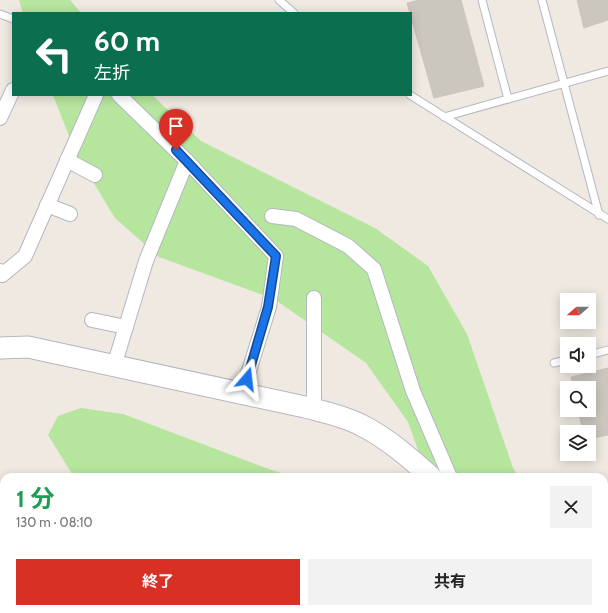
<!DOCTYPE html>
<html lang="ja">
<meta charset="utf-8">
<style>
:root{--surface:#fff;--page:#f2f2f2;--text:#222;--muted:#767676;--accent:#d93025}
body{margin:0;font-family:Cabin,"Noto Sans JP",sans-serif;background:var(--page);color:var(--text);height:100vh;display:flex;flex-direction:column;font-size:15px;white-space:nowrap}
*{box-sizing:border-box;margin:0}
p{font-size:13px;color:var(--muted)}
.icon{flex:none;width:22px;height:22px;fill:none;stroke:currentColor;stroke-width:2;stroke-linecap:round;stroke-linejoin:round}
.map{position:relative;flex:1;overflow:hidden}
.sheet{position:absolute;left:0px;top:473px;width:608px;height:140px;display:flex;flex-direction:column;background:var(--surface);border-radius:12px 12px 0 0;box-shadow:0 2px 10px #0003}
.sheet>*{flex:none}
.guide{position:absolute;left:12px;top:12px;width:400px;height:84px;border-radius:0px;box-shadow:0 2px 10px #0003;background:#0b6e4f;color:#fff;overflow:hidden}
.needle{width:26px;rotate:250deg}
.controls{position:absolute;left:560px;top:293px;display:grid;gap:8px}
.controls a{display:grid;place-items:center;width:36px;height:36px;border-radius:0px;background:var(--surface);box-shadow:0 2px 10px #0003;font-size:20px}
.pin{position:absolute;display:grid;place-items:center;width:34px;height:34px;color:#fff;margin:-41px -17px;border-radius:50% 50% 50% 0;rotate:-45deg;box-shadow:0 0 4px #0007}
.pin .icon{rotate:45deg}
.me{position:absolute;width:44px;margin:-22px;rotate:17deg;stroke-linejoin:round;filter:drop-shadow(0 0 3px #0008)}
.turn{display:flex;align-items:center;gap:14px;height:84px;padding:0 16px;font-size:18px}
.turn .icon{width:52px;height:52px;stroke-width:2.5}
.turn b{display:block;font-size:28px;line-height:34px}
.round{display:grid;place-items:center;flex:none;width:42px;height:42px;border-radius:0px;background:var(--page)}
.summary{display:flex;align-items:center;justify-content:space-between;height:68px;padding:0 16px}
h1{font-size:24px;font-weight:700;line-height:30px;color:#1e9e55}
.button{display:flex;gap:8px;margin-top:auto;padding:8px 16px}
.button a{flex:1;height:46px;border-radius:0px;background:var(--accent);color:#fff;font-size:16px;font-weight:700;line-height:46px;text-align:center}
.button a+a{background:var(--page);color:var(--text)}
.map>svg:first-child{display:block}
.green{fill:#b6e59e}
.building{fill:#cbc7bf;stroke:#cbc5ba}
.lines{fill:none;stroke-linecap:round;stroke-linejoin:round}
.lane-casing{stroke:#b4b7c1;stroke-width:9}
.street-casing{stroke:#b4b7c1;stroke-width:16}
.secondary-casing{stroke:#b4b7c1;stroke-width:23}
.lane{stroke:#fff;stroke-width:7}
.street{stroke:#fff;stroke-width:14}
.secondary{stroke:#fff;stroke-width:21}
.route-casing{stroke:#114b97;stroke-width:10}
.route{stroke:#1a73e8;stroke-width:7}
</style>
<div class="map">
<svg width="608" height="613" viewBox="0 0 608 613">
<rect width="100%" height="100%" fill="#efe9e1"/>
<g class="green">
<polygon points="19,0 70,0 81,13 23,13"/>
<polygon points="53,95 152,95 201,141 375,228 428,266 467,334 513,468 519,477 422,477 423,464 408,422 366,363 274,299 159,257 115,218 76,154"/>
<polygon points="81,408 123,414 266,468 293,477 74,477 48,435 58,416"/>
<polygon points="604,519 608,519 608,613 347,613 343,609 604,609"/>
</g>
<g class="building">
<polygon points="419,0 461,0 484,86 434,98 407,3"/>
<polygon points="577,0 608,0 608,20 584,28"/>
<polygon points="608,368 608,435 589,439 589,432 583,432 578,410 589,410 589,388 573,388 571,377"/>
</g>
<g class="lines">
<defs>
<g id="lane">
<polyline points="279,0 294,13"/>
<polyline points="482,0 508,99"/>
<polyline points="542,0 599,215"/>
<polyline points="0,14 13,19"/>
<polyline points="410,95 608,219"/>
<polyline points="444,117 608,71"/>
<polyline points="589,355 608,350"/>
<polyline points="554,363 567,360"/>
</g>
<g id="street">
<polyline points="119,95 187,161 276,256 269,307 242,393"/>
<polyline points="0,118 13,90"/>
<polyline points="67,160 95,175"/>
<polyline points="47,205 70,214"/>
<polyline points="272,216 296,219 348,246 374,269 413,391 450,477"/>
<polyline points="0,271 2,275 25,256 96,95"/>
<polyline points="92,320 126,327"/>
<polyline points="114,366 146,261 187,161"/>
<polyline points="314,409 314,298"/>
</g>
<g id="secondary">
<path d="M0,348L28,347L305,407C324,412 344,416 361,425C387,438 410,458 431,477"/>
<polyline points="604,567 608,567"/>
</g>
</defs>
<use href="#lane" class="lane-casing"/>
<use href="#street" class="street-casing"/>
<use href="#secondary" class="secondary-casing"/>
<use href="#lane" class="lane"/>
<use href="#street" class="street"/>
<use href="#secondary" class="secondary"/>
</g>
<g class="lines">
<defs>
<polyline id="route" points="176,150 276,256 268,307 247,379"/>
</defs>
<use href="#route" class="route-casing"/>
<use href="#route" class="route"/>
</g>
</svg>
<div class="controls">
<a><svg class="needle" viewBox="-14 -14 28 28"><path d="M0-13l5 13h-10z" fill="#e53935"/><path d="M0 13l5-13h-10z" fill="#767676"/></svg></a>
<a><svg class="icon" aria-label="sound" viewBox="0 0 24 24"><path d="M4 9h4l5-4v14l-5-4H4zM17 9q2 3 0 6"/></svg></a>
<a><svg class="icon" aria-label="search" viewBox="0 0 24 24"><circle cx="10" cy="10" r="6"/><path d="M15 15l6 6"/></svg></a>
<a><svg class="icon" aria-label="layers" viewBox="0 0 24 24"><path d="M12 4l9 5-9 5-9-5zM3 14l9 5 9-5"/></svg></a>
</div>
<div class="pin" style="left:176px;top:150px;background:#d93025"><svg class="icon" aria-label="arrive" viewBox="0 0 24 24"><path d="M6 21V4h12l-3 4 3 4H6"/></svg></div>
<svg class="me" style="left:247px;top:379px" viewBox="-20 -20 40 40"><path d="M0-17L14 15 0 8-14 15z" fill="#1a73e8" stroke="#fff" stroke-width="4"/></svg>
<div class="guide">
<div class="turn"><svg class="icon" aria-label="left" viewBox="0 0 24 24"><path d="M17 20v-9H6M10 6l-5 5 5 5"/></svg><div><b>60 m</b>左折</div></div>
</div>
<section class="sheet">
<div class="summary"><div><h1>1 分</h1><p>130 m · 08:10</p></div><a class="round"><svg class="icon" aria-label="close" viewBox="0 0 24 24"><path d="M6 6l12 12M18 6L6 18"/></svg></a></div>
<div class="button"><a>終了</a><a>共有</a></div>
</section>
</div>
